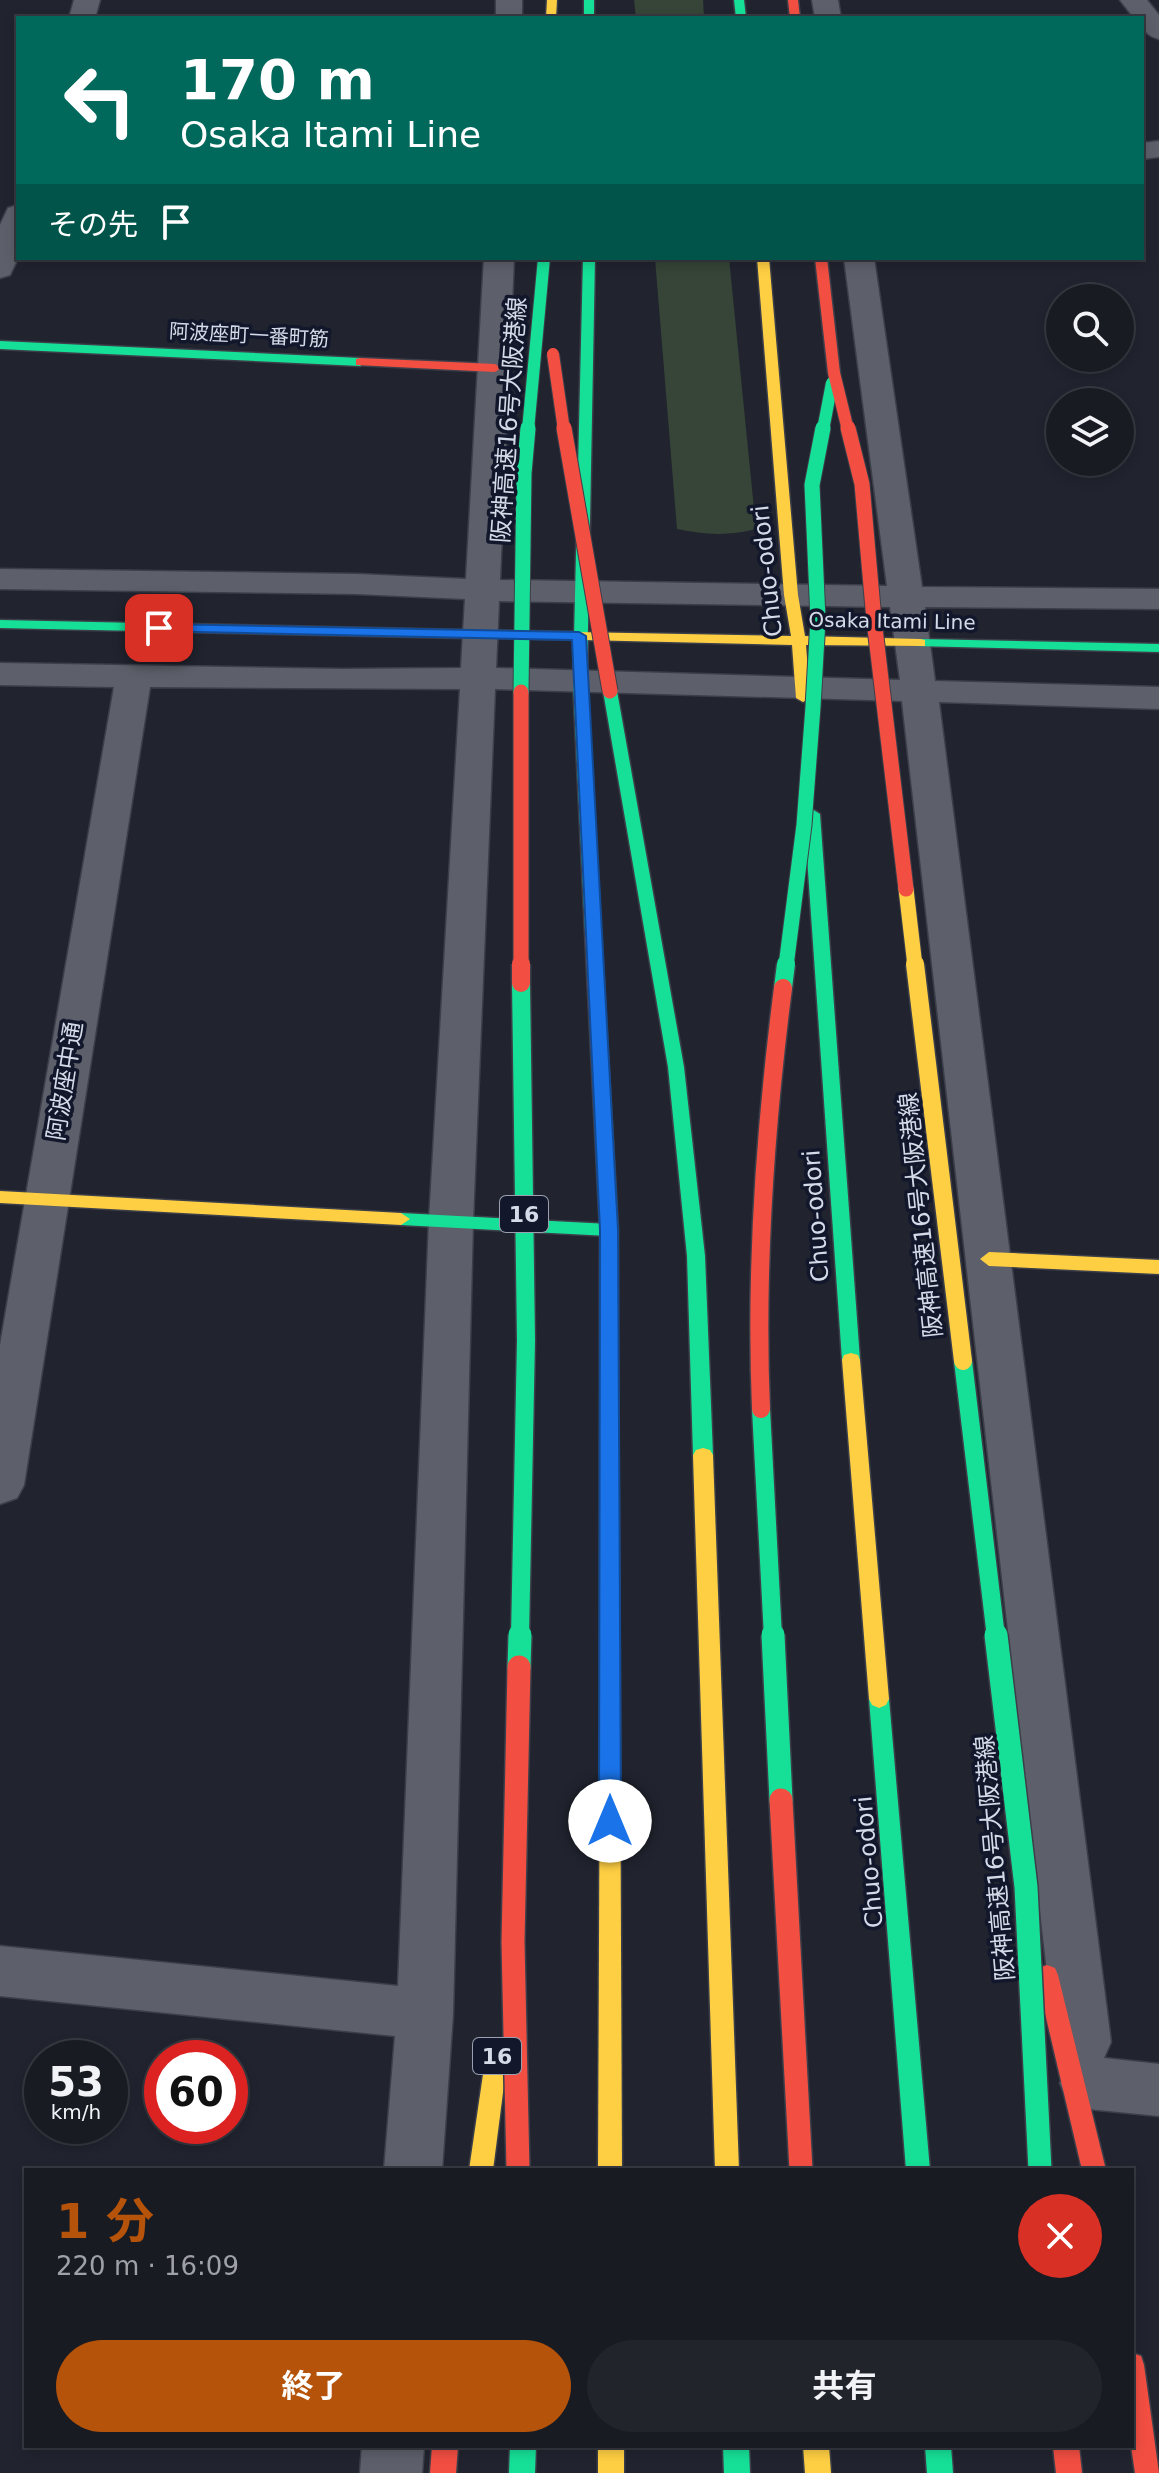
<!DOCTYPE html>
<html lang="ja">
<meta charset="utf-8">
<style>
:root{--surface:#191b23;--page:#22242b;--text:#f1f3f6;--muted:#9fa1a6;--line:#373941;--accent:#b45309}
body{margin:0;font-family:"DejaVu Sans","Noto Sans JP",sans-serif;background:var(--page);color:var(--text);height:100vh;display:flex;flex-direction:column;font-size:30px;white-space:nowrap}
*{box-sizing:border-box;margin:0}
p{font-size:26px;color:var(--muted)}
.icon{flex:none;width:44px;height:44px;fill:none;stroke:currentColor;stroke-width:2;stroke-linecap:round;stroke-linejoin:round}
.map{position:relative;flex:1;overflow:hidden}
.sheet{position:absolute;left:24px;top:2168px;width:1110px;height:280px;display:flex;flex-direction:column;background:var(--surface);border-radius:0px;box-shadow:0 4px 12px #0003,0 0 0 2px var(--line)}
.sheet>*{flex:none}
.hud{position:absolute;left:16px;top:16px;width:1128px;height:244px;border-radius:0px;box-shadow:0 4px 12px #0003,0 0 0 2px var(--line);background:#00695c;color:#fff;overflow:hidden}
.fabs{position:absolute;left:1046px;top:284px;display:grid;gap:16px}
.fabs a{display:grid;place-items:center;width:88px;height:88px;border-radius:50%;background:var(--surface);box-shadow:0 4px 12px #0003,0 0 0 2px var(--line);font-size:40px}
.speed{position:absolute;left:24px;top:2040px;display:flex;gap:16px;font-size:40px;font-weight:700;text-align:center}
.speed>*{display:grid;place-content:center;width:104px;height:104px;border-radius:50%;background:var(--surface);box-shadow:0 4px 12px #0003,0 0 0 2px var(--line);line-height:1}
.speed small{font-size:20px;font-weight:400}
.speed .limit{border:12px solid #d22;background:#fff;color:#111}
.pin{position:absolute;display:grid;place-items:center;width:68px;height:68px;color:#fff;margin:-34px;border-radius:16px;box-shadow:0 4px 12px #0006}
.me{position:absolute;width:88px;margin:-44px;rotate:0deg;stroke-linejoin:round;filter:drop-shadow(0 0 6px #0008)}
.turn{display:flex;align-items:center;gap:28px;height:168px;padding:0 32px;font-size:36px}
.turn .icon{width:104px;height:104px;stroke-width:2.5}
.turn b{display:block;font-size:56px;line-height:68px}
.then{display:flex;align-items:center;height:76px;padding:0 32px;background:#0003;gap:16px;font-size:30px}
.round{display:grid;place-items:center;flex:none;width:84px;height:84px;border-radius:42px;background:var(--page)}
.summary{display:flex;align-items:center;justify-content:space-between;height:136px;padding:0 32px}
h1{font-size:48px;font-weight:700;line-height:60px;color:var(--accent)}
.button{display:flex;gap:16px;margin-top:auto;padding:16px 32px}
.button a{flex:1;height:92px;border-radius:48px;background:var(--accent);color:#fff;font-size:32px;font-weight:700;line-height:92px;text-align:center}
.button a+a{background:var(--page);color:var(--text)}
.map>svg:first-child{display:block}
.green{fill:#364537}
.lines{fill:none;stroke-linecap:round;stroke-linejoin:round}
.street-casing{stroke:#3c3f49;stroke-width:3}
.fast-casing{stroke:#3c3f49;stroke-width:3}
.slow-casing{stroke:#3c3f49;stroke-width:3}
.jam-casing{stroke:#3c3f49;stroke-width:3}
.street{fill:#5d606a;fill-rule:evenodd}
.fast{fill:#16e098;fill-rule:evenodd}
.slow{fill:#ffcf43;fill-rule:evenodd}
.jam{fill:#f24e42;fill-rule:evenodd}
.fast-bridge-far3-casing{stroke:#3c3f49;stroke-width:14;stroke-linecap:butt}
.fast-bridge-far2-casing{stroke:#3c3f49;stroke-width:17;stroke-linecap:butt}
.fast-bridge-far1-casing{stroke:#3c3f49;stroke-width:21;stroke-linecap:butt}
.fast-bridge-casing{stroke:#3c3f49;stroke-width:26;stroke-linecap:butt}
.slow-bridge-far1-casing{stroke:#3c3f49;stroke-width:17;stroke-linecap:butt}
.slow-bridge-casing{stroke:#3c3f49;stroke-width:21;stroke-linecap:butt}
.jam-bridge-far3-casing{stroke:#3c3f49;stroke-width:14;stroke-linecap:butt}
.jam-bridge-far2-casing{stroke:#3c3f49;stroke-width:17;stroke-linecap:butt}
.jam-bridge-far1-casing{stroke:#3c3f49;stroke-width:21;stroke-linecap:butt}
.jam-bridge-casing{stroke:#3c3f49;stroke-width:26;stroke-linecap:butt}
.fast-bridge-far3{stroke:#16e098;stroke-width:12}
.fast-bridge-far2{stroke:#16e098;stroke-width:15}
.fast-bridge-far1{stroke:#16e098;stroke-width:18}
.fast-bridge{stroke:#16e098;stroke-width:23}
.slow-bridge-far1{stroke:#ffcf43;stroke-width:15}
.slow-bridge{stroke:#ffcf43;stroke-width:18}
.jam-bridge-far3{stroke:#f24e42;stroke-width:12}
.jam-bridge-far2{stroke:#f24e42;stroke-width:15}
.jam-bridge-far1{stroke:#f24e42;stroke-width:18}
.jam-bridge{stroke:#f24e42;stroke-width:23}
.route{fill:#1a73e8;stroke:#114b97;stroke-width:2}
.labels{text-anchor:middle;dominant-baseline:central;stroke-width:7;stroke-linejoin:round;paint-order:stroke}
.far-street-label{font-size:20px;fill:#d5dae8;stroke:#12172b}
.shield{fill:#12172b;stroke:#9aa0af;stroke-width:2}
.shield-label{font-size:22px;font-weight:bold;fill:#d5dae8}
.street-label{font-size:24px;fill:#d5dae8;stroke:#12172b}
</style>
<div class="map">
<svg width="1159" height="2473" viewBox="0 0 1159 2473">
<rect width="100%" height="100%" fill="#21242f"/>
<g class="green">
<polygon points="634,0 703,0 704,18 636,18"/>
<path d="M655,258H729L756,529C729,536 705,535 677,529Z"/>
</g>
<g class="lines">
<defs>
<g id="street">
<polygon points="74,0 100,0 95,18 69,18"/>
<rect x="496" y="0" width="26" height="18"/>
<polygon points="812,0 838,0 841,18 815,18"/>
<path d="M1120,0H1147L1159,15V39C1147,36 1142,30 1142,18H1134Z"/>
<polygon points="1159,141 1159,157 1142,159 1142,143"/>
<polygon points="18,205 18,258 10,275 0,278 0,225 8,208"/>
<path d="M484,258H514L500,580L887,586L844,258H874L922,587L1159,589V609L925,607L935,681L1159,687V709L939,702L1111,2042L1104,2058L1159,2064V2116L1088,2109L1068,2102L1060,2083L1071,2063L1063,2060L1055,2042L902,701L495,689L473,1221L453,2014L442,2170H384L395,2036L0,1996V1946L398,1986L429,1221L460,689L150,687L24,1485L17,1498L0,1504V1345L114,687L0,685V663L342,669L461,668L465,599L357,594L0,589V569L357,574L466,579ZM499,601L890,607L900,680L496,668Z"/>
<polygon points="362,2446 424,2446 422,2473 360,2473"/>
</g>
<g id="fast">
<rect x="584" y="0" width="10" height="18"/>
<polygon points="734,0 744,0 746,18 736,18"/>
<polygon points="583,258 595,258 587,680 601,931 593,936 585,931 573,680"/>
<polygon points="0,341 360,358 366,362 360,366 0,349"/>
<polygon points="0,620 464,630 471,634 464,638 0,628"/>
<polygon points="920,639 1159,644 1159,652 915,646 915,640"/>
<polygon points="610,687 617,691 684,1067 705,1256 713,1455 710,1460 696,1460 693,1455 687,1256 668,1067 603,691"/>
<polygon points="812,809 820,814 860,1360 858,1365 844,1365 842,1360 804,814"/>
<polygon points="401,1213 609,1224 618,1230 609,1236 401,1225 392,1219"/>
<polygon points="609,1334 616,1336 618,1341 620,1713 617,1719 610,1722 603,1719 600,1713 600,1341 602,1336"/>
<polygon points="879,1690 886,1693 889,1699 930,2170 906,2170 869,1699 872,1693"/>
<polygon points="510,2446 536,2446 535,2473 509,2473"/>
<polygon points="723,2446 749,2446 750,2473 724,2473"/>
<polygon points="925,2446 951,2446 953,2473 927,2473"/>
</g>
<g id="slow">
<polygon points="547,0 557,0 556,18 546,18"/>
<polygon points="757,258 769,258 798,595 805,636 920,639 925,640 925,646 806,645 810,698 803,702 796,698 792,645 459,637 457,634 464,630 791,636 784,595"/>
<polygon points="0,1191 401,1213 410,1219 401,1225 0,1203"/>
<polygon points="989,1252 1159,1260 1159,1274 989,1266 980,1259"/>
<polygon points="851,1353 858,1355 860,1360 889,1699 886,1705 879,1708 872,1705 869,1699 842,1360 844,1355"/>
<polygon points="703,1448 710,1450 713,1455 739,2170 715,2170 693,1455 696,1450"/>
<polygon points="610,1704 617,1707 620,1713 622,2170 598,2170 600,1713 603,1707"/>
<polygon points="497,2043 505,2047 508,2054 493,2170 469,2170 486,2054 489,2047"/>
<rect x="598" y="2446" width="26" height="27"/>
<polygon points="803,2446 829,2446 831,2473 805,2473"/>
</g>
<g id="jam">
<polygon points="788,0 798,0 800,18 790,18"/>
<polygon points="815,258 827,258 840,373 834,377 828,373"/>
<polygon points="360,358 495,364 501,368 495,372 356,365 356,359"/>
<polygon points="593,926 601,931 618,1230 618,1341 616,1346 602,1346 600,1341 600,1230 585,931"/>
<polygon points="1047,1965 1055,1968 1058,1975 1106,2170 1082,2170 1036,1975 1039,1968"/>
<polygon points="1132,2353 1141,2356 1144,2365 1159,2473 1135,2473 1131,2446"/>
<polygon points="432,2446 458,2446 456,2473 430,2473"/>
<polygon points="1053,2446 1079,2446 1082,2473 1056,2473"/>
</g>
</defs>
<use href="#street" class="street-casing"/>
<use href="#fast" class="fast-casing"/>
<use href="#slow" class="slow-casing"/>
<use href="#jam" class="jam-casing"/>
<use href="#street" class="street"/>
<use href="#fast" class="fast"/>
<use href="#slow" class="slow"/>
<use href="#jam" class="jam"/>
<defs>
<g id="fast-bridge-far3">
<polyline points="528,430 544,258"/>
<polyline points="823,430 832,383"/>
</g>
<g id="fast-bridge-far2">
<polyline points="521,692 524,473 528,428"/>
<polyline points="786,966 804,825 813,707 818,619 812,485 823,428"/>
</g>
<g id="fast-bridge-far1">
<polyline points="783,988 786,964"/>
<polyline points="963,1361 996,1637"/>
<polyline points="761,1409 773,1637"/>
<polyline points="520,1637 526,1340 521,983"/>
</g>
<g id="fast-bridge">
<polyline points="773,1635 781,1800"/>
<polyline points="996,1635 1026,1887 1040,2170"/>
<polyline points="519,1667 520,1635"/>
</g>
<polyline id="slow-bridge-far1" points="906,889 915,966"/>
<polyline id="slow-bridge" points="915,964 963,1361"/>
<g id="jam-bridge-far3">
<polyline points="553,354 564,430"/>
<polyline points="834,373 848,430"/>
</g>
<g id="jam-bridge-far2">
<polyline points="564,428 610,691"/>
<polyline points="848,428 862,484 874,620 906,889"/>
<polyline points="521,692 521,966"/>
</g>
<g id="jam-bridge-far1">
<polyline points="521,964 521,983"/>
<path d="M761,1409C755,1268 765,1128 783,988"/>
</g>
<g id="jam-bridge">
<polyline points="781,1800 801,2170"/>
<polyline points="518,2170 513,1942 519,1667"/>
</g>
</defs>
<use href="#fast-bridge-far3" class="fast-bridge-far3-casing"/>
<use href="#fast-bridge-far2" class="fast-bridge-far2-casing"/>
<use href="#fast-bridge-far1" class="fast-bridge-far1-casing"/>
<use href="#fast-bridge" class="fast-bridge-casing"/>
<use href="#slow-bridge-far1" class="slow-bridge-far1-casing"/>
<use href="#slow-bridge" class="slow-bridge-casing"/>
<use href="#jam-bridge-far3" class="jam-bridge-far3-casing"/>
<use href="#jam-bridge-far2" class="jam-bridge-far2-casing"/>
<use href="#jam-bridge-far1" class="jam-bridge-far1-casing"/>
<use href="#jam-bridge" class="jam-bridge-casing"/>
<use href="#fast-bridge-far3" class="fast-bridge-far3"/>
<use href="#fast-bridge-far2" class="fast-bridge-far2"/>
<use href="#fast-bridge-far1" class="fast-bridge-far1"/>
<use href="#fast-bridge" class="fast-bridge"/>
<use href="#slow-bridge-far1" class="slow-bridge-far1"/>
<use href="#slow-bridge" class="slow-bridge"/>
<use href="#jam-bridge-far3" class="jam-bridge-far3"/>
<use href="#jam-bridge-far2" class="jam-bridge-far2"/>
<use href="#jam-bridge-far1" class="jam-bridge-far1"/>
<use href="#jam-bridge" class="jam-bridge"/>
</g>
<polygon class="route" points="159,624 579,632 586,636 618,1230 621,1821 618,1828 610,1830 602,1828 599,1821 600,1230 572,640 153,631 153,625"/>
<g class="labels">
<g class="far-street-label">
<text transform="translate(249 335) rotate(3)">阿波座町一番町筋</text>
<text transform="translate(892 621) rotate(1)">Osaka Itami Line</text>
</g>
<g class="shield">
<rect x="500" y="1196" width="48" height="36" rx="6"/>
<rect x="473" y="2038" width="48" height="36" rx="6"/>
</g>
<g class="shield-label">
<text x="524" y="1214">16</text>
<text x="497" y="2056">16</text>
</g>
<g class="street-label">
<text transform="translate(509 420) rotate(-86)">阪神高速16号大阪港線</text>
<text transform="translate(767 571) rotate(-96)">Chuo-odori</text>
<text transform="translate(65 1081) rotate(-81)">阿波座中通</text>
<text transform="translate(921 1215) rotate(-96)">阪神高速16号大阪港線</text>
<text transform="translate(816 1216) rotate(-94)">Chuo-odori</text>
<text transform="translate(995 1858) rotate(-95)">阪神高速16号大阪港線</text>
<text transform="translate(869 1862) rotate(-95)">Chuo-odori</text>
</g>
</g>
</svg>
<div class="fabs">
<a><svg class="icon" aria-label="search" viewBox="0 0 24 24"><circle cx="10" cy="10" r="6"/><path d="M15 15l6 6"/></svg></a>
<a><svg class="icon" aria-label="layers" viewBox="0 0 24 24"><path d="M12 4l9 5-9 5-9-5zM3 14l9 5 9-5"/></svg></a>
</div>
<div class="speed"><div>53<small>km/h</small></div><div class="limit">60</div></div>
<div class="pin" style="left:159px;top:628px;background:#d93025"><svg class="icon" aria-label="arrive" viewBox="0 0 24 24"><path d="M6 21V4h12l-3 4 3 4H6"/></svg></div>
<svg class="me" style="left:610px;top:1821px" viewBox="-20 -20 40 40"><circle r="19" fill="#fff"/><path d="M0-13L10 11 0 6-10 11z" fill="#1a73e8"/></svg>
<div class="hud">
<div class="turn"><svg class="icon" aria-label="left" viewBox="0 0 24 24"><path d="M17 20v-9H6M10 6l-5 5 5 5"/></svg><div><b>170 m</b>Osaka Itami Line</div></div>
<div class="then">その先<svg class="icon" aria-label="arrive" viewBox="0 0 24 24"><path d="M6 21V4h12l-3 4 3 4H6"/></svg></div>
</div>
<section class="sheet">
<div class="summary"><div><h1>1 分</h1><p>220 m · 16:09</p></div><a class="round" style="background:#d93025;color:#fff"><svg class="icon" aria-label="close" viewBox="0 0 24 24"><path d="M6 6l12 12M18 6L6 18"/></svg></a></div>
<div class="button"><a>終了</a><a>共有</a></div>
</section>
</div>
